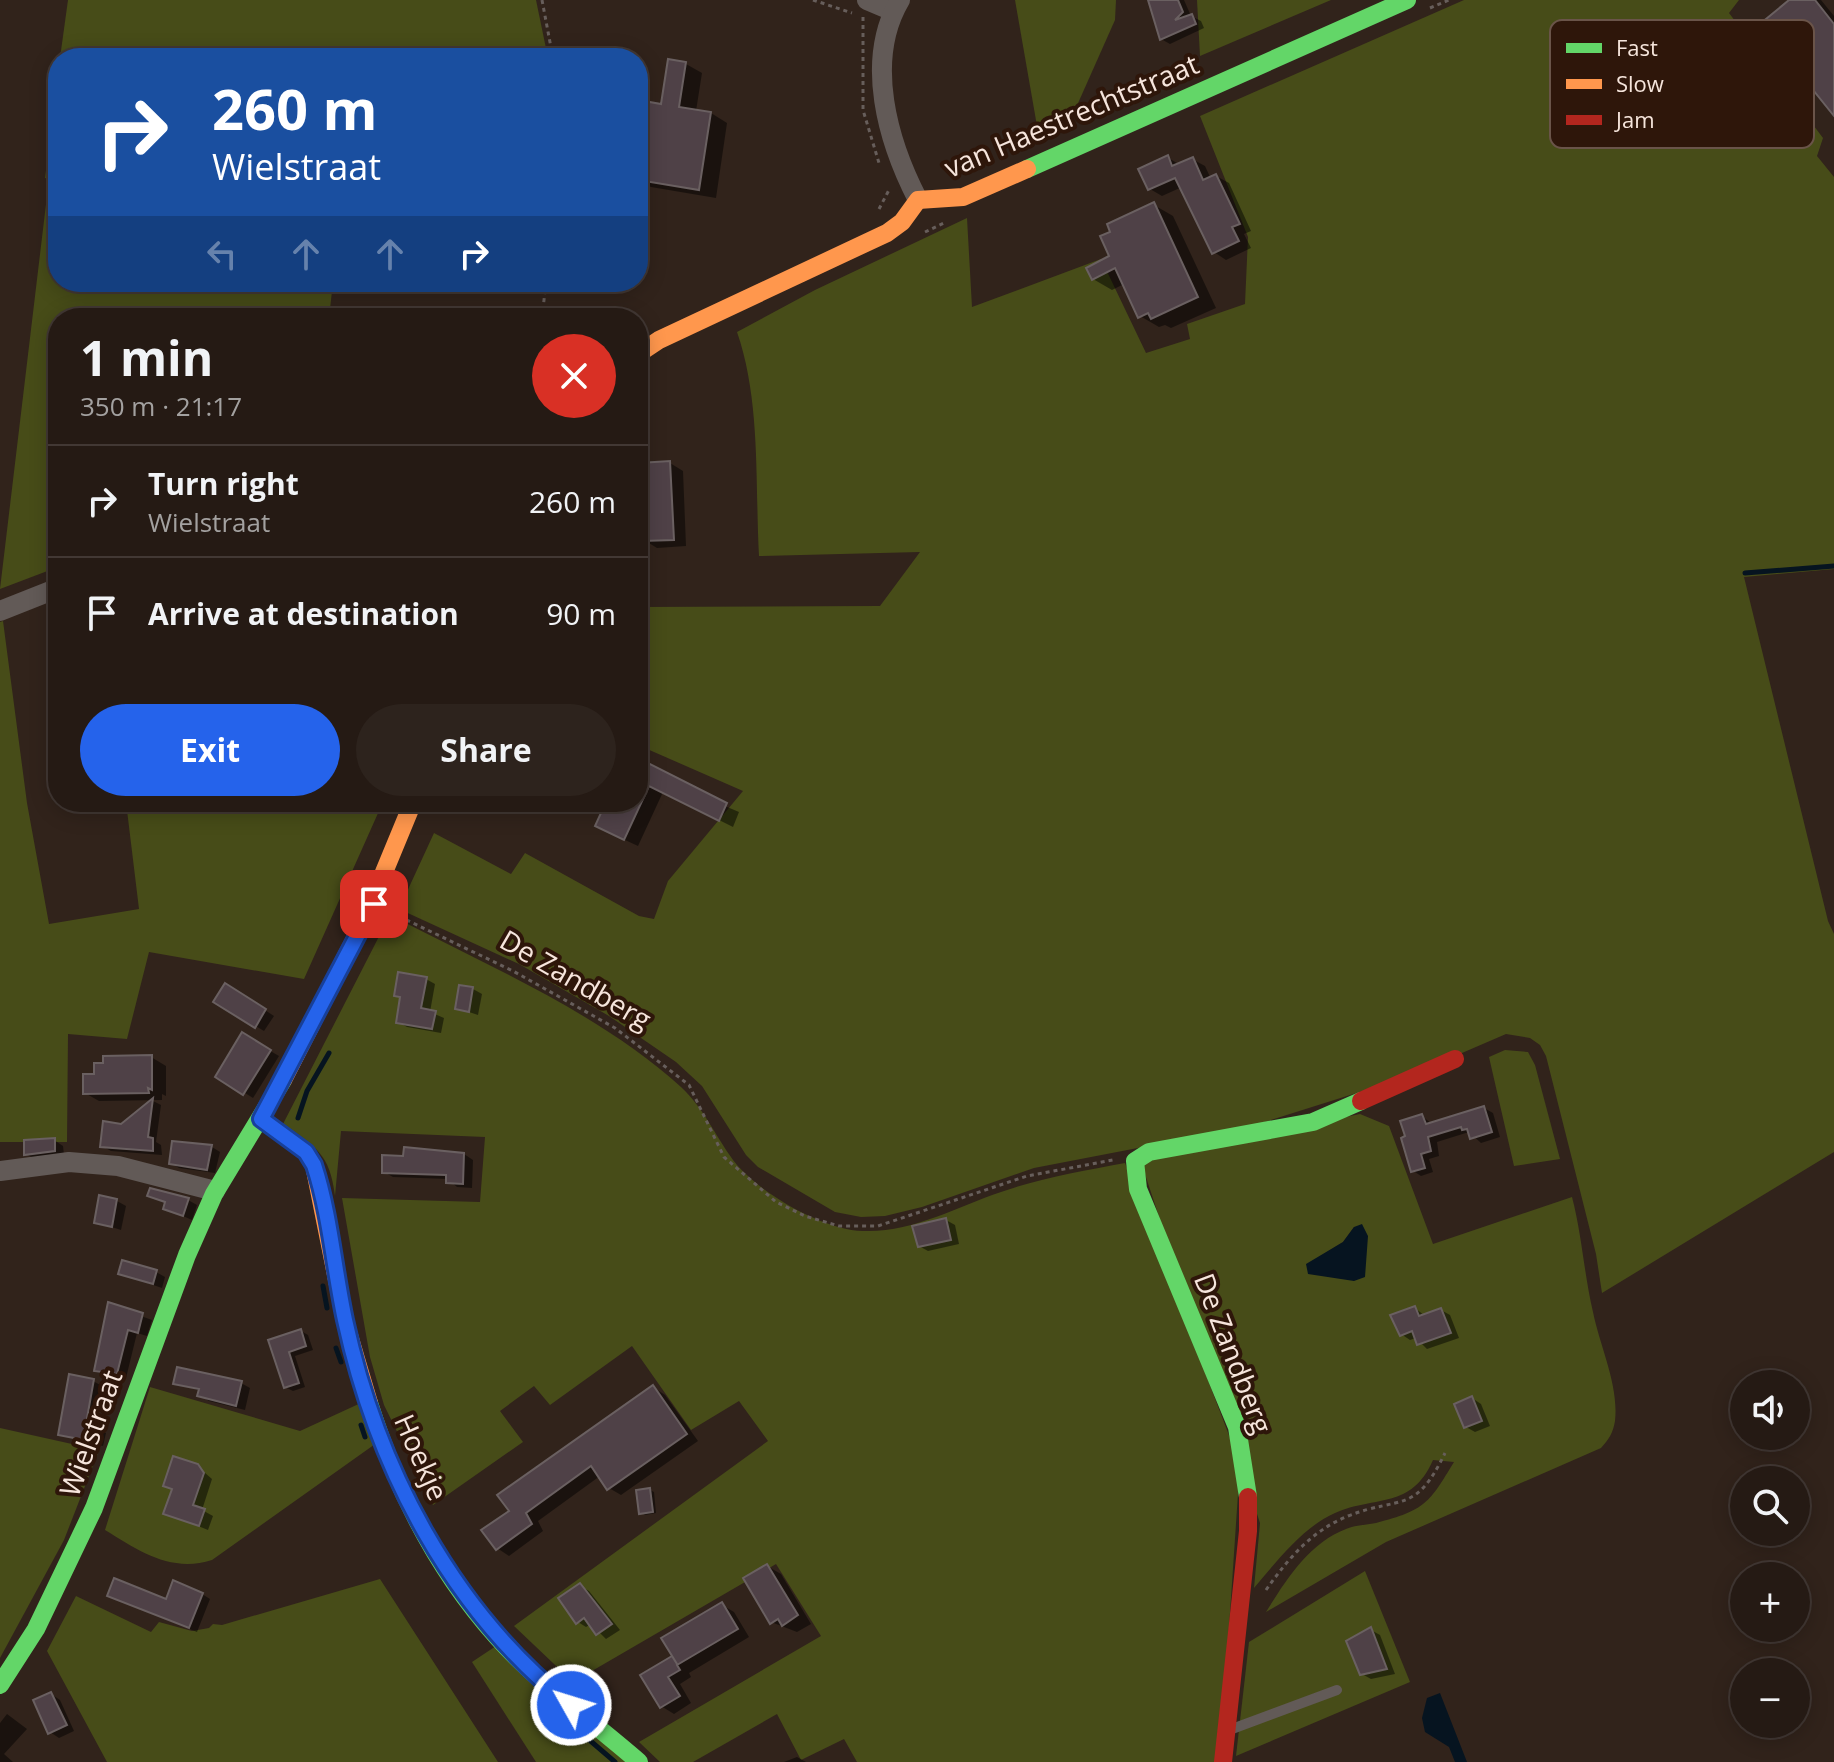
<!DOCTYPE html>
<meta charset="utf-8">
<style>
:root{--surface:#251a14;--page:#2d231d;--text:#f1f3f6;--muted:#a3a1a0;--line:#423834;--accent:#2563eb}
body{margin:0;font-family:"Open Sans",sans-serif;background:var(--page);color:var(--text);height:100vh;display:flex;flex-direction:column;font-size:30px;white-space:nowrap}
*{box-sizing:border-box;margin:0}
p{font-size:26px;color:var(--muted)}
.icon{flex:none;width:44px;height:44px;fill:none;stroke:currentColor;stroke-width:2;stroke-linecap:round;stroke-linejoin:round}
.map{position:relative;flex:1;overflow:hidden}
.panel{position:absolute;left:48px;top:308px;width:600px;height:504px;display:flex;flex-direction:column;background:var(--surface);border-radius:32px;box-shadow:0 4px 20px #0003,0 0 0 2px var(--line)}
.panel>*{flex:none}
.hud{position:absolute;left:48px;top:48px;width:600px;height:244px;border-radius:32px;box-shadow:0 4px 20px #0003,0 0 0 2px var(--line);background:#1a4fa0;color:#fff;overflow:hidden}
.fabs{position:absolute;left:1730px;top:1370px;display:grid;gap:16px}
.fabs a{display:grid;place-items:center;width:80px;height:80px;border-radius:50%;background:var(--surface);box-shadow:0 4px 20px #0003,0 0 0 2px var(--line);font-size:40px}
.pin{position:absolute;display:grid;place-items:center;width:68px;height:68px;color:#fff;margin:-34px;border-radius:16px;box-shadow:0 4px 12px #0006}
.me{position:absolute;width:88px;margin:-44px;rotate:309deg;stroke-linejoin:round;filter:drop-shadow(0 0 6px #0008)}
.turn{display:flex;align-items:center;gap:28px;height:168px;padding:0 32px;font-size:36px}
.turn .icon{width:104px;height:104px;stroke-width:2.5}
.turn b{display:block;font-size:56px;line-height:68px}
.lanes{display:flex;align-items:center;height:76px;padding:0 32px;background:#0003;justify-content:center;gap:40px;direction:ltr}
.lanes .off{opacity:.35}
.round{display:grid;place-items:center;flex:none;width:84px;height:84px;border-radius:42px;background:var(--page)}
.overview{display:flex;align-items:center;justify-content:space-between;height:136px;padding:0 32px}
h1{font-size:48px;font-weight:700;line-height:60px}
.button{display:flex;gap:16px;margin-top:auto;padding:16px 32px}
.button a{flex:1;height:92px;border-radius:48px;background:var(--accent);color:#fff;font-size:32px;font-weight:700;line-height:92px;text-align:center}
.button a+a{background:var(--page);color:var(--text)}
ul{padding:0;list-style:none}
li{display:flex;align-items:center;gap:24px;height:112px;padding:0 32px;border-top:2px solid var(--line)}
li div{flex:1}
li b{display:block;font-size:30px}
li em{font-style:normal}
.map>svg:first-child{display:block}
.green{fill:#474c18;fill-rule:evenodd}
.water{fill:#061420}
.shadow{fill:#0007}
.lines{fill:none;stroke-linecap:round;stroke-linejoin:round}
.stream{stroke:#061420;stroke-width:5}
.building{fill:#4f4147;stroke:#6a6061;stroke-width:2}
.path{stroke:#675e5b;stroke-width:3;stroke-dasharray:4 4;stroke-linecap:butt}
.lane{stroke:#625a57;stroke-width:10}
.street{stroke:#625a57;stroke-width:20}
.fast{stroke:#63d668;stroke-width:18}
.slow{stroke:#ff974d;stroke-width:18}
.jam{stroke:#b3261e;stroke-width:18}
.route-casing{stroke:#184099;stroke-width:20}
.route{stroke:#2563eb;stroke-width:14}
.labels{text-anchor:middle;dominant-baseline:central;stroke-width:8;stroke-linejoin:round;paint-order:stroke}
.street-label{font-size:28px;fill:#f6e5dc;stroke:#2e160a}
.key{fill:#2e160a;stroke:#6a5449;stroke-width:2}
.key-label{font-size:22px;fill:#f6e5dc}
</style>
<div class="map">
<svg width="1834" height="1762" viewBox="0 0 1834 1762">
<rect width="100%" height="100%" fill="#31231b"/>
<g class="green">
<polygon points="68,0 536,0 548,58 60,58"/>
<polygon points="1015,0 1116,0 1115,20 1075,110 1037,126"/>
<polygon points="1197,0 1331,0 1200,56"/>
<path d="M1464,0H1739L1729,13L1823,138L1817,156L1834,177V569L1744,577L1828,921L1834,934V1152L1602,1293L1596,1254L1546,1056L1540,1045L1530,1038L1506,1034L1404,1078L1252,1126L1034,1168L922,1207L885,1216L861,1217L835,1212L758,1167L746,1155L702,1086L676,1062L609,1016L519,964L399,909L434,833L511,874L525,853L639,916L654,919L668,881L743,791L638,745V607L880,606L920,552L759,556C755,484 761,401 737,332L815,290L967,218L972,307L1101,259L1146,353L1190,339L1187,324L1245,304L1248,237L1200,116Z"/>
<polygon points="58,77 58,282 333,282 329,318 58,318 58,567 0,589 49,179 45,178"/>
<polygon points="3,621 27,803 49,924 139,909 126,802 383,802 304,979 149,952 127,1039 68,1034 67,1142 0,1142 0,622"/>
<path d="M390,915C488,966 598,1012 681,1087C705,1109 717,1140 737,1165C763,1195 824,1230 863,1231C912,1233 956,1207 1001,1192C1041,1178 1083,1171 1125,1163L1240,1464L1220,1762H857L844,1739L801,1760L777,1714L693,1762H660L639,1742L821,1636L776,1564L573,1682L514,1626L768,1441L739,1401L691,1430L632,1346L550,1405L534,1386L500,1411L523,1442L433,1505L384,1405L370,1357L342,1198L480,1202L485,1137L341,1131L335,1196C330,1154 316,1147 283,1124Z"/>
<polygon points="1505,1050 1528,1052 1535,1065 1560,1159 1514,1166 1489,1057"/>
<path d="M1360,1114L1389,1126L1433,1244L1572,1197C1582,1235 1584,1274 1593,1312C1600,1347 1619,1385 1615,1421C1613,1433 1609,1439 1601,1448L1386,1542L1266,1612C1286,1580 1309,1543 1346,1529C1355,1525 1367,1525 1376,1523C1426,1510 1429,1503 1454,1462L1433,1460C1411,1510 1376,1495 1335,1513C1303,1527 1277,1561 1254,1588L1260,1523L1140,1159ZM1354,1227V1281L1327,1252L1343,1242Z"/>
<path d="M150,1387L300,1431L363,1402L378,1442L212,1560C171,1573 139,1551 105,1530Z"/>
<polygon points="0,1428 99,1450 64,1540 0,1658"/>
<polygon points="1365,1571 1410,1682 1236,1756 1249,1642"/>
<polygon points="380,1579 498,1762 107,1762 47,1651 76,1596 151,1632 159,1622 192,1631 209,1628 213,1624 222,1625"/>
<polygon points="496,1646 626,1762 536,1762 472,1662"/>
</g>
<g class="water">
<polygon points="1362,1224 1368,1236 1365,1277 1354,1281 1308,1274 1306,1264 1343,1242 1354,1227"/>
<polygon points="1440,1693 1467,1762 1455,1762 1449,1747 1425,1732 1422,1718 1427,1698"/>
</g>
<g class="shadow">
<polygon points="1150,0 1184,0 1191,16 1201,21 1204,28 1170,44 1161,39"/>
<polygon points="1792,0 1821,0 1834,16 1834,113"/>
<polygon points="686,64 702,73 696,111 711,113 727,123 716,198 651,187 638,180 643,120 638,119 638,82 645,86 643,103 663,106"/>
<polygon points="1167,157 1180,165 1192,159 1205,166 1211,179 1216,176 1229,183 1251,231 1244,234 1251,248 1226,260 1214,252 1182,187 1162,196 1150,189"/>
<polygon points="1154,205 1173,216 1216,308 1171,328 1165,325 1159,327 1140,316 1124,284 1112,290 1093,279"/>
<polygon points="670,463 683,471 686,546 657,548 644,540 638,498 642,499"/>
<polygon points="638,769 739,812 733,827 663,792 638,846 610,833 608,802 638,802"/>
<polygon points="426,979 435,984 430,1012 444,1018 441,1033 407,1027 398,1022 402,998 396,995"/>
<polygon points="226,985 274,1016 264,1031 216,1002"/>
<polygon points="473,989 482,994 478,1015 457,1008"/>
<polygon points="243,1035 279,1056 253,1098 218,1076"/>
<polygon points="151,1057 166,1066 166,1096 162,1094 162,1100 99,1101 85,1093 96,1076"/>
<polygon points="153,1101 161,1105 156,1142 161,1145 162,1155 111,1151 102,1146"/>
<polygon points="1484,1108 1493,1113 1500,1137 1481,1143 1469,1132 1437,1142 1439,1156 1429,1159 1433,1172 1421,1176 1412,1170 1422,1116 1432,1124"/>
<polygon points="54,1140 63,1146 64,1155 35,1159 26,1154"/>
<polygon points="174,1143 212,1147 220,1152 215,1173 179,1168 171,1163"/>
<polygon points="464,1154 473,1160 472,1188 457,1187 448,1179 393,1177 384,1172"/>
<polygon points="150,1195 188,1200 197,1205 192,1220 165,1208 167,1203"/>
<polygon points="117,1201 126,1206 121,1230 96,1222"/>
<polygon points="946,1220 955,1225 959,1244 928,1251 919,1246"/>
<polygon points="156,1272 165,1277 162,1288 121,1274"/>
<polygon points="110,1305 152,1320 147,1336 137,1333 126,1378 96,1370"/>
<polygon points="1415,1308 1425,1316 1441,1310 1450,1315 1459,1338 1427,1349 1416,1338 1410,1340 1401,1334"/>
<polygon points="301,1331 308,1335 313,1350 295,1356 305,1387 293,1391 285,1387 271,1341"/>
<polygon points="93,1381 102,1386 94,1427 106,1433 103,1446 61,1434"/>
<polygon points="176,1383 241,1383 250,1388 245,1410 209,1401 200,1395 201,1391"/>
<polygon points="653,1387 665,1395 698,1441 621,1495 609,1488 600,1476 538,1521 543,1531 509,1556 497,1548 511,1511"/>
<polygon points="1472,1398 1481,1404 1490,1426 1475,1432 1466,1427"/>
<polygon points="197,1466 212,1479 202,1510 213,1516 208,1530 166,1513"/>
<polygon points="650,1490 654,1492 656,1513 645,1515 641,1512"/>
<polygon points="767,1566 781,1574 811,1624 797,1632 771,1622"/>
<polygon points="580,1586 589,1591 620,1630 606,1639 591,1624 586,1627 578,1622"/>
<polygon points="202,1594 210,1599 197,1632 118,1600 167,1601"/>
<polygon points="722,1605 734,1612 749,1637 689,1673 691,1677 680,1684 691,1703 674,1714 661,1706 672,1658 678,1662"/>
<polygon points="1371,1630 1380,1635 1395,1674 1371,1679 1362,1674"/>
<polygon points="51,1694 60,1700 74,1731 59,1738 50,1732"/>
<polygon points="7,1714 27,1729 4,1754 13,1762 0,1762 0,1723"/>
<polygon points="797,1757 806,1762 784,1762"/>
</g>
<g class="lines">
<g class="stream">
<polyline points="1745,573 1834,566"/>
<polyline points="298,1118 307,1091 329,1053"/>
<polyline points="323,1286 327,1308"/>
<polyline points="336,1348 341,1362"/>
<polyline points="361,1425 365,1437"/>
<polyline points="538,1696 615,1762"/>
</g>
</g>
<g class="building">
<polygon points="1148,0 1178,0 1183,12 1175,20 1192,14 1196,24 1160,40"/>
<polygon points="1789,0 1815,0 1834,24 1834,116 1760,24"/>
<polygon points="668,59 686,62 679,107 711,112 699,190 638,180 638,142 644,101 661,104"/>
<polygon points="1168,155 1172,166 1193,157 1203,180 1216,174 1240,224 1232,227 1239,241 1212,254 1175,178 1148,190 1138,169"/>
<polygon points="1154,202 1198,297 1151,319 1148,313 1138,318 1115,268 1092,280 1086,268 1109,256 1100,236 1110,232 1107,224"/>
<polygon points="670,461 674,540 642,541 639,463"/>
<polygon points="638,758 727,803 719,821 649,786 624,840 595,826 606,802 638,802"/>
<polygon points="398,972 427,977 421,1008 436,1011 432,1029 396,1023 400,997 394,996"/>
<polygon points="225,983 266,1009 255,1028 213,1002"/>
<polygon points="459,985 473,987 469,1012 455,1009"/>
<polygon points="242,1032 271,1050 243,1095 215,1077"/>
<polygon points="152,1055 152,1090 148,1088 149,1093 83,1094 83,1074 94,1074 94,1063 103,1063 103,1056"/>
<polygon points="153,1098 148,1137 153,1138 153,1151 100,1147 103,1121 121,1124"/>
<polygon points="1484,1106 1492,1132 1470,1139 1467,1129 1462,1130 1461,1127 1428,1137 1431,1151 1421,1154 1425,1168 1411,1172 1401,1138 1405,1136 1400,1121 1422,1114 1426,1124"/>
<polygon points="55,1138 55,1151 24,1155 24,1140"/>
<polygon points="172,1141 212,1145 207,1170 169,1164"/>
<polygon points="404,1147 464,1153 463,1184 446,1183 446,1175 382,1173 382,1155 403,1156"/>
<polygon points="150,1188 189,1198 183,1216 163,1209 165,1202 147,1196"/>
<polygon points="99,1195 117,1199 112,1227 94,1223"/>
<polygon points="946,1218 951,1240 918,1247 912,1226"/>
<polygon points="122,1260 157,1270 153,1284 118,1274"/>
<polygon points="108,1302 143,1313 138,1333 128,1330 117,1374 94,1371"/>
<polygon points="1415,1306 1419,1316 1441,1308 1451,1333 1417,1345 1412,1331 1400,1336 1390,1315"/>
<polygon points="301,1329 306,1346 289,1352 299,1383 284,1388 268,1340"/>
<polygon points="177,1367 242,1381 236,1406 197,1396 199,1389 173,1384"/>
<polygon points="69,1374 94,1379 86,1424 98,1426 95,1442 58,1435"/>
<polygon points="653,1385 687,1434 607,1490 591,1466 526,1513 532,1524 496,1550 481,1530 509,1511 497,1495"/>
<polygon points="1472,1396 1482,1421 1464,1428 1454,1404"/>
<polygon points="173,1456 198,1464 204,1473 193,1505 205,1509 199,1526 163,1514 172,1489 163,1486"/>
<polygon points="650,1488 653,1512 639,1514 636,1490"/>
<polygon points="767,1564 798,1615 782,1626 778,1619 770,1624 743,1578"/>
<polygon points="114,1578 166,1599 173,1580 203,1593 189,1628 107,1596"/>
<polygon points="580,1583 612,1624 596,1635 584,1618 576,1624 558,1598"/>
<polygon points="722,1602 738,1629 677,1665 680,1670 668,1677 680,1696 660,1708 640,1675 672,1656 677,1664 661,1638"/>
<polygon points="1371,1627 1387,1669 1360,1675 1346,1641"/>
<polygon points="51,1692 67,1725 48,1734 33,1700"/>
</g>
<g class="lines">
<g class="path">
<polyline points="542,0 553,58"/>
<polyline points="813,0 852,13"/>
<polyline points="1430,8 1449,0"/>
<polyline points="863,17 863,110 879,163"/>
<polyline points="879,209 890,188"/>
<polyline points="925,232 944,223"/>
<polyline points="542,318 546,282"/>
<polyline points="392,913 513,971 615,1028 689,1085 724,1157 776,1202 805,1216 839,1226 878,1226 1027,1176 1113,1160"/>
<path d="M1266,1590C1288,1559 1311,1531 1348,1516C1402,1495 1415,1515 1445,1453"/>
</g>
<polyline class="lane" points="1232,1729 1337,1690"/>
<g class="street">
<polyline points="867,0 893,11"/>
<path d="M900,0C864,61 888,142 918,200"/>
<polyline points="0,611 58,588"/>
<polyline points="0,1171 69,1162 118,1166 215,1191"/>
</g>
<g class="fast">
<polyline points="1027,169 1407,0"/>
<path d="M369,1403C396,1488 437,1570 497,1637C539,1684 592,1721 639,1762"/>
<polyline points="1248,1497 1237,1427 1138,1189 1135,1161 1149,1152 1313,1122 1361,1101"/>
<polyline points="0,1685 36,1629 94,1508 187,1255 214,1194 283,1080"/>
</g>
<g class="slow">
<polyline points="638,354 659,340 887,233 902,222 918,200 963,197 1027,169"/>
<polyline points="283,1080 363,923 413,802"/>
<polyline points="261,1119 306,1152 314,1165 346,1325 369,1403"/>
</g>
<g class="jam">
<polyline points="1361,1101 1455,1059"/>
<polyline points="1223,1762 1248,1531 1248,1497"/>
</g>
</g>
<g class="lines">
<defs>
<path id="route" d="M374,904L261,1119L306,1152L314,1165C330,1214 334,1269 345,1320C377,1468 452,1611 571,1705"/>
</defs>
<use href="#route" class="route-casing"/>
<use href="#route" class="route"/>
</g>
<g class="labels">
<g class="street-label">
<text transform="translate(1071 115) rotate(-23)">van Haestrechtstraat</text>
<text transform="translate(576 979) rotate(30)">De Zandberg</text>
<text transform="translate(1234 1353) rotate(69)">De Zandberg</text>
<text transform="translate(90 1433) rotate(-70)">Wielstraat</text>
<text transform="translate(422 1457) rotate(66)">Hoekje</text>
</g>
</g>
<rect x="1550" y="20" width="264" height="128" rx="12" class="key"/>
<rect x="1566" y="43" width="36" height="10" fill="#63d668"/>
<rect x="1566" y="79" width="36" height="10" fill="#ff974d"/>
<rect x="1566" y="115" width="36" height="10" fill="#b3261e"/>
<g class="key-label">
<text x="1616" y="56">Fast</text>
<text x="1616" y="92">Slow</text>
<text x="1616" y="128">Jam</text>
</g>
</svg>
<div class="fabs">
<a><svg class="icon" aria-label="sound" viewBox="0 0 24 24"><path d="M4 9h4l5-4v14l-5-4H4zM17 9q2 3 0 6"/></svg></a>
<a><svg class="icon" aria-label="search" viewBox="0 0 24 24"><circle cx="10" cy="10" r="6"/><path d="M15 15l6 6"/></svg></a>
<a>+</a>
<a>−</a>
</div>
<div class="pin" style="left:374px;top:904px;background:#d93025"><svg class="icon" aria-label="arrive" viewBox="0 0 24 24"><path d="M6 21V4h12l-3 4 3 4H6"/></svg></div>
<svg class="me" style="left:571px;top:1705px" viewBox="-20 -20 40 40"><circle r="17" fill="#2563eb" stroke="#fff" stroke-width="3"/><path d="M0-11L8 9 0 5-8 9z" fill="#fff"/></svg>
<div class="hud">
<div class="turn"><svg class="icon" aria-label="right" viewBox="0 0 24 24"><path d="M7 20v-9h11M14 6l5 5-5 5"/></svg><div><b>260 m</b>Wielstraat</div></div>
<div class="lanes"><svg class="icon off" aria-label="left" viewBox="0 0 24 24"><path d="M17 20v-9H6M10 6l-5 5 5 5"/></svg><svg class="icon off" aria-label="ahead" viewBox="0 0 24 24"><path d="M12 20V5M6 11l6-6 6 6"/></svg><svg class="icon off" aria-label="ahead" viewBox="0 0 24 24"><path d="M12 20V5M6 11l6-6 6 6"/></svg><svg class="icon" aria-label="right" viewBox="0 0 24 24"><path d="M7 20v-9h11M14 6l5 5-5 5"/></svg></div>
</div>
<section class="panel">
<div class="overview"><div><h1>1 min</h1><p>350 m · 21:17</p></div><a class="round" style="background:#d93025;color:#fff"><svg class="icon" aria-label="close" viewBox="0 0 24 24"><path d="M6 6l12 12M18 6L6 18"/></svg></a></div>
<ul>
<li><svg class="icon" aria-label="right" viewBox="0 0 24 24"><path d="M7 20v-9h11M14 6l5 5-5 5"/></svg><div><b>Turn right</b><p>Wielstraat</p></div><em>260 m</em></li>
<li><svg class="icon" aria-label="arrive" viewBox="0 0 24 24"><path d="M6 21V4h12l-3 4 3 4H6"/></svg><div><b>Arrive at destination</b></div><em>90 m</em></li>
</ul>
<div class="button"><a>Exit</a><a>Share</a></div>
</section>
</div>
